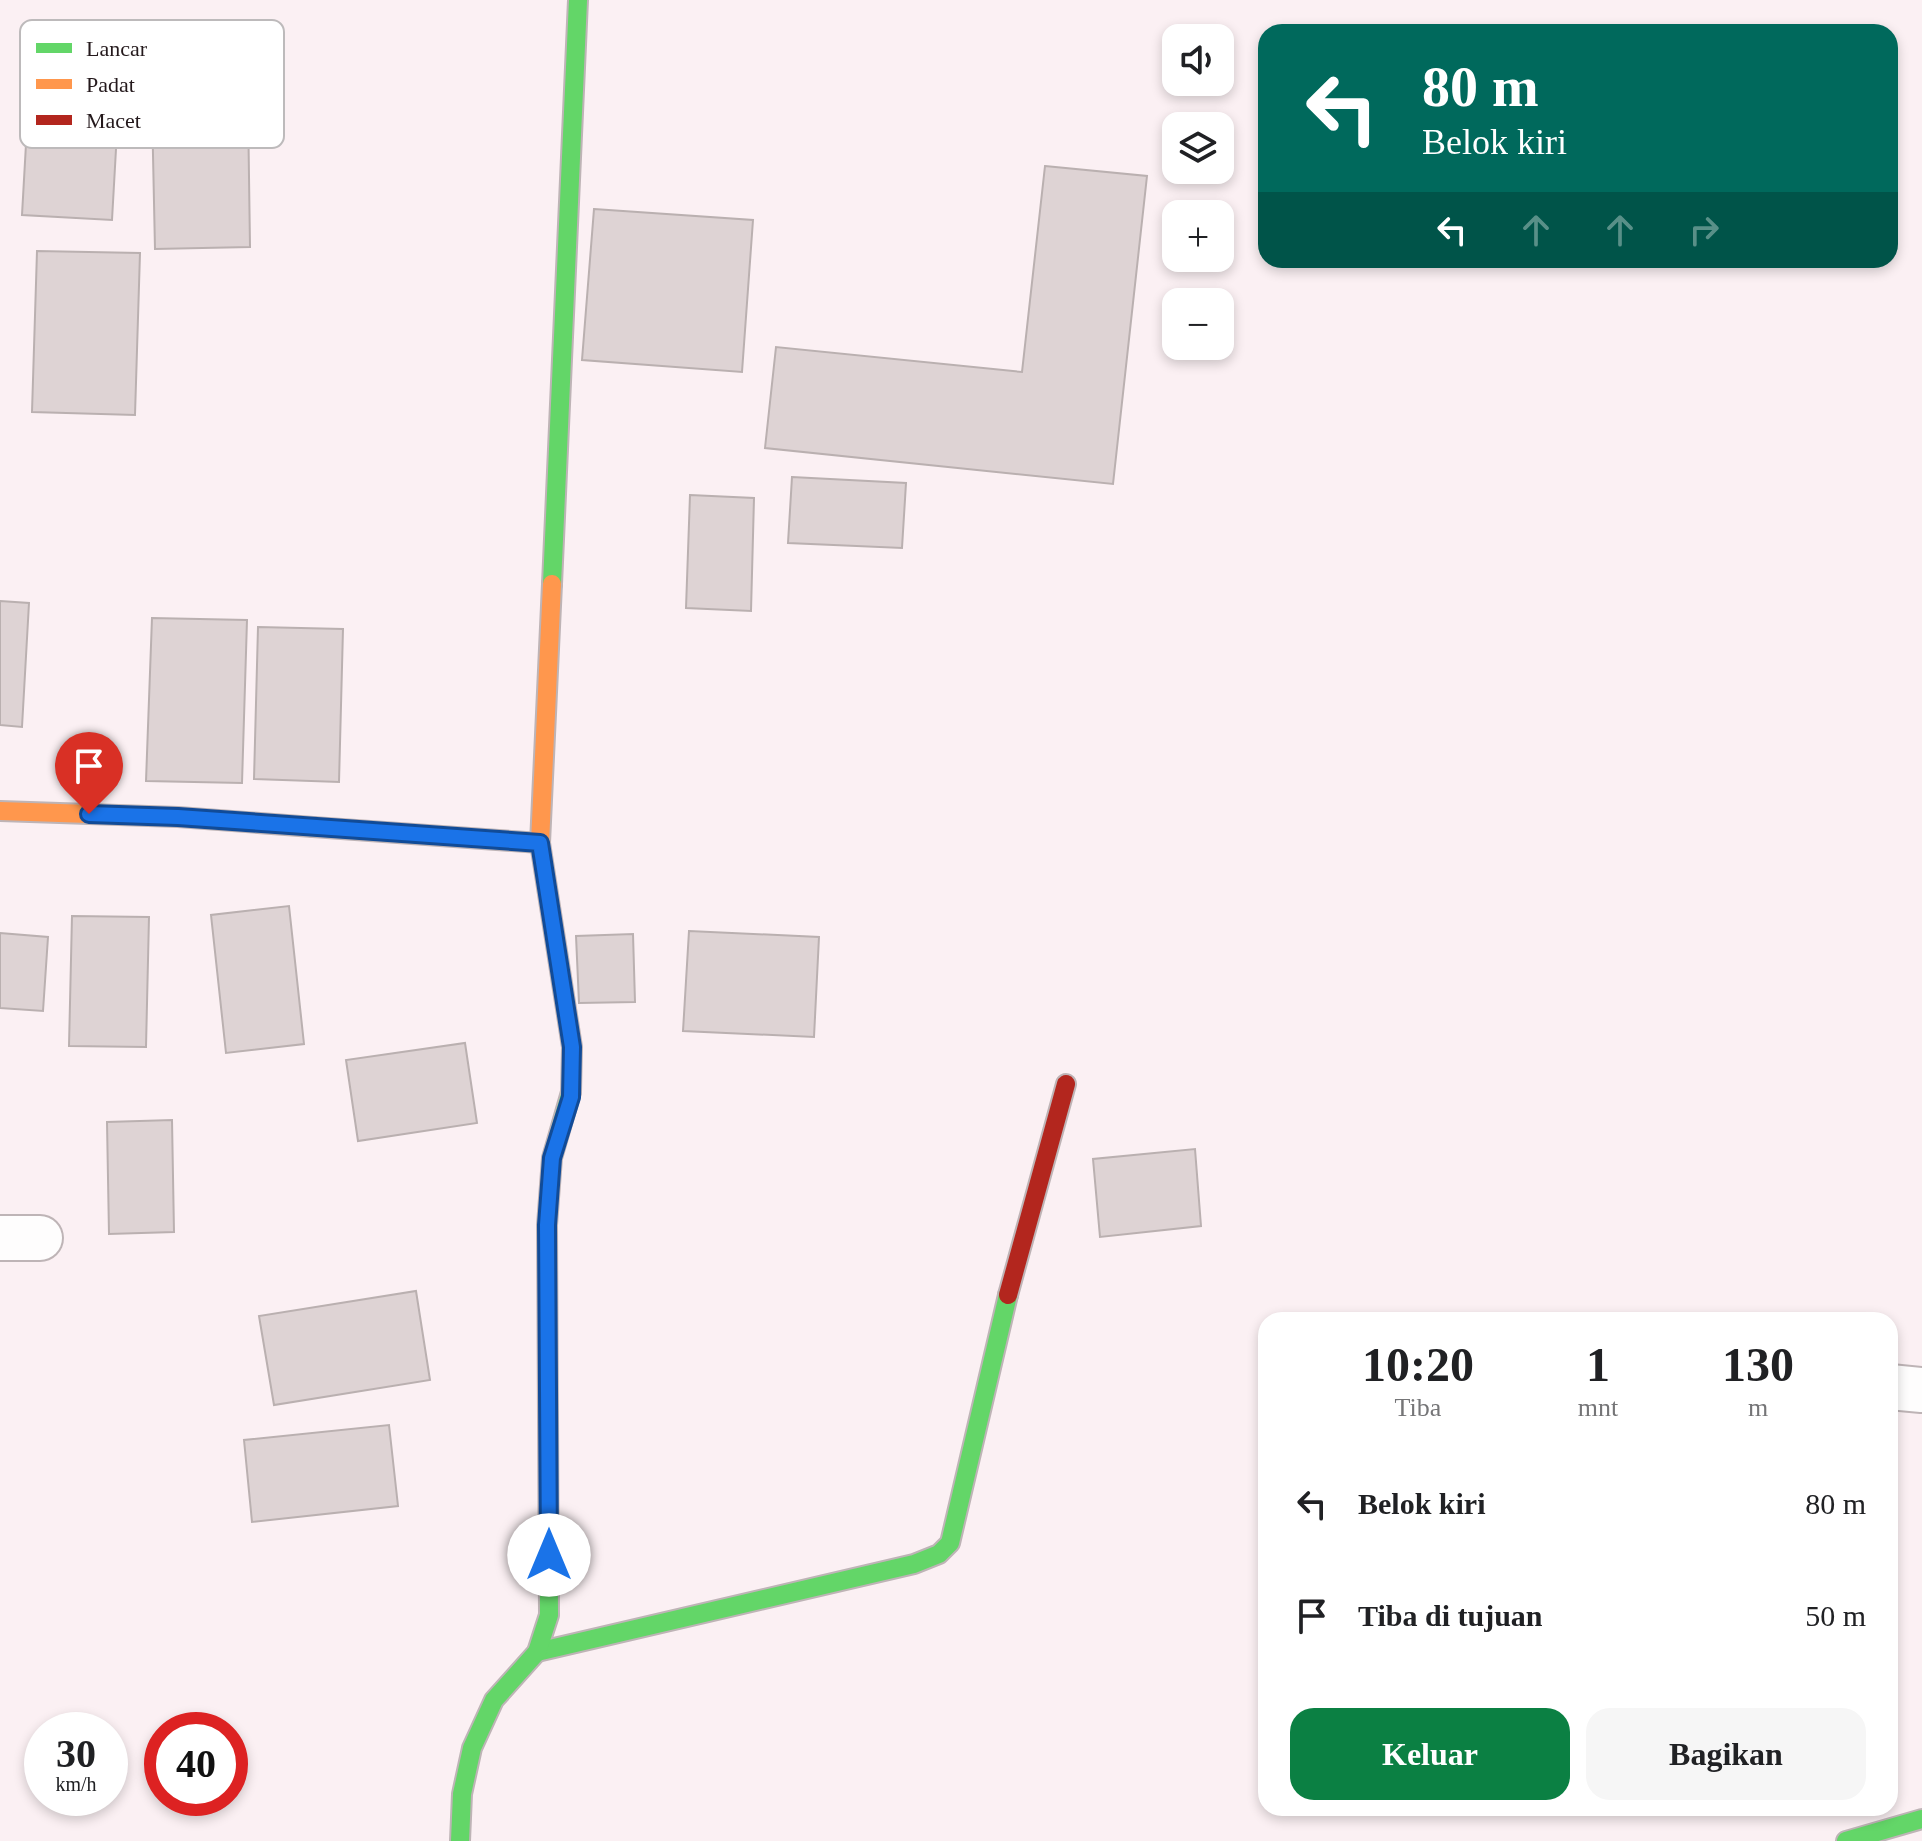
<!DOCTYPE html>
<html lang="id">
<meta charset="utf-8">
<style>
:root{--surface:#fff;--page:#f6f6f6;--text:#202124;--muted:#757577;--accent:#0b8043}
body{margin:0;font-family:Georgia,serif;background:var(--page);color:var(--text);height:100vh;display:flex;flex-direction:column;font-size:30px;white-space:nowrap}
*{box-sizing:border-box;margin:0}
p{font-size:26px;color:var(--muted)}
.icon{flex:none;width:44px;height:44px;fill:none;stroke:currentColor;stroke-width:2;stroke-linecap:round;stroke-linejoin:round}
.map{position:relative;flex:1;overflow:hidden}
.panel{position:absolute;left:1258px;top:1312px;width:640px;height:504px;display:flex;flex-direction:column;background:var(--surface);border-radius:24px;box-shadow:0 4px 12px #0003}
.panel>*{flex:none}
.hud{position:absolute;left:1258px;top:24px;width:640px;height:244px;border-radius:24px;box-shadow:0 4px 12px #0003;background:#00695c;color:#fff;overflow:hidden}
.controls{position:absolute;left:1162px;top:24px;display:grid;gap:16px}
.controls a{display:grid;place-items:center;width:72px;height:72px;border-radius:16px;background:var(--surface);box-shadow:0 4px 12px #0003;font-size:40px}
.speed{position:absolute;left:24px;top:1712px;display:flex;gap:16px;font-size:40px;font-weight:700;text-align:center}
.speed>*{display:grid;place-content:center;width:104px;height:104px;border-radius:50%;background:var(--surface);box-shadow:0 4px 12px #0003;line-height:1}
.speed small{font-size:20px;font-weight:400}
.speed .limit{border:12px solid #d22;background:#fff;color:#111}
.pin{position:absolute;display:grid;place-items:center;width:68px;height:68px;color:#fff;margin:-82px -34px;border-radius:50% 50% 50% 0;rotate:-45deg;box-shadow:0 0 8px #0007}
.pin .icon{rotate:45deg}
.me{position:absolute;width:88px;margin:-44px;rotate:0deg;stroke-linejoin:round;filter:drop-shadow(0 0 6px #0008)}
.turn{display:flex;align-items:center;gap:28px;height:168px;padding:0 32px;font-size:36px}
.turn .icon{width:104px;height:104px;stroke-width:2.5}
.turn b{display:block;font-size:56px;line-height:68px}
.lanes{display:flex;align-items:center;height:76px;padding:0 32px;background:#0003;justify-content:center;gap:40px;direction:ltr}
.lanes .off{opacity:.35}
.eta{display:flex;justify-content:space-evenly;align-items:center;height:136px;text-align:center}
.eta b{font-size:48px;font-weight:600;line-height:56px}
.primary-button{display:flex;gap:16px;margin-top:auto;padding:16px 32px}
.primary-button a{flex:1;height:92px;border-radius:24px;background:var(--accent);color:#fff;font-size:32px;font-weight:600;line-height:92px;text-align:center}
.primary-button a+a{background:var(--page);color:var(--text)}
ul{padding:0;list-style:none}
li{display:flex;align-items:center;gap:24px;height:112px;padding:0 32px}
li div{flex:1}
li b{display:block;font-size:30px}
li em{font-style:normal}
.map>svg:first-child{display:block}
.building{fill:#ded3d4;stroke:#bab0b0;stroke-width:2}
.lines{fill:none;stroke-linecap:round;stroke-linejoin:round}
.street-casing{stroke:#beb4b6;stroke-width:48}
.fast-casing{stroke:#beb4b6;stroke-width:22}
.slow-casing{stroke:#beb4b6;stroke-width:22}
.jam-casing{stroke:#beb4b6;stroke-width:22}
.street{stroke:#fefdfd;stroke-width:44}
.fast{stroke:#63d668;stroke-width:18}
.slow{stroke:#ff974d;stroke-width:18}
.jam{stroke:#b3261e;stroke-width:18}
.route-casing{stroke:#114b97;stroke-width:20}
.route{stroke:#1a73e8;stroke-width:14}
.key{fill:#fff;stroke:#bdbabb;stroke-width:2}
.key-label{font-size:22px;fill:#24191c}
</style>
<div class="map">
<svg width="1922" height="1841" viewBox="0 0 1922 1841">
<rect width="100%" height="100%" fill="#fbf0f3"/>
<g class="building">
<polygon points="33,20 123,25 112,220 22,215"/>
<polygon points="248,106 250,247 155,249 152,108"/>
<polygon points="1045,166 1147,176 1113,484 765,448 776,347 1022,372"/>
<polygon points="594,209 753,220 742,372 582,360"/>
<polygon points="37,251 140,253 135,415 32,412"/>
<polygon points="792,477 906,483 902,548 788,543"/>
<polygon points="690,495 754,498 751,611 686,608"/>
<polygon points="0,601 29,603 22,727 0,725"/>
<polygon points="152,618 247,620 242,783 146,781"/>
<polygon points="258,627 343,629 339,782 254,779"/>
<polygon points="289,906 304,1044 226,1053 211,915"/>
<polygon points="72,916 149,917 146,1047 69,1046"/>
<polygon points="689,931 819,937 814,1037 683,1031"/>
<polygon points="0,933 48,937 43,1011 0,1008"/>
<polygon points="633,934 635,1002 579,1003 576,936"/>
<polygon points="465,1043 477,1123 358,1141 346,1060"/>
<polygon points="172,1120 174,1232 109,1234 107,1122"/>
<polygon points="1195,1149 1201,1226 1100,1237 1093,1159"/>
<polygon points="416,1291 430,1380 274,1405 259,1316"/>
<polygon points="389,1425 398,1506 252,1522 244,1440"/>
</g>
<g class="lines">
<defs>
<g id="street">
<polyline points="0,1238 40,1238"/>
<polyline points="1890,1387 1922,1390"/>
</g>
<g id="fast">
<polyline points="552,584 578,0"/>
<polyline points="313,827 540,843"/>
<polyline points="537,1652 914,1564 939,1554 950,1543 1008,1295"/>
<polyline points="460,1841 462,1794 472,1748 494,1700 537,1652 549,1615 547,1225 552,1158 571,1092"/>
<polyline points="1846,1841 1922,1819"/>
</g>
<g id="slow">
<polyline points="552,584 540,843 572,1047 571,1092"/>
<polyline points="0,811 178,817 313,827"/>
</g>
<polyline id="jam" points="1008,1295 1066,1084"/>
</defs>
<use href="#street" class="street-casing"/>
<use href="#fast" class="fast-casing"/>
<use href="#slow" class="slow-casing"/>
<use href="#jam" class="jam-casing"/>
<use href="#street" class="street"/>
<use href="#fast" class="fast"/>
<use href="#slow" class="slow"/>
<use href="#jam" class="jam"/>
</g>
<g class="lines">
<defs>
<polyline id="route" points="89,814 178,817 540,843 572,1047 571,1097 552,1158 547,1225 549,1555"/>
</defs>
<use href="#route" class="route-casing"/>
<use href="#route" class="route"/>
</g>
<rect x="20" y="20" width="264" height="128" rx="12" class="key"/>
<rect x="36" y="43" width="36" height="10" fill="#63d668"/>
<rect x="36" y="79" width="36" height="10" fill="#ff974d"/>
<rect x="36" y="115" width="36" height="10" fill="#b3261e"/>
<g class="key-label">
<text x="86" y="56">Lancar</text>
<text x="86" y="92">Padat</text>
<text x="86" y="128">Macet</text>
</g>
</svg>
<div class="controls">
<a><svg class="icon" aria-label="sound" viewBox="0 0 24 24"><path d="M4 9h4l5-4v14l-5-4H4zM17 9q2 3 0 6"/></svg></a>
<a><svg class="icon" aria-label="layers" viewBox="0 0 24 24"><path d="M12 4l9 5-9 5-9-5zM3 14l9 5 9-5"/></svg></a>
<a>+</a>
<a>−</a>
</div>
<div class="speed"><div>30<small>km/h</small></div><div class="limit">40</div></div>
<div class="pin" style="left:89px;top:814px;background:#d93025"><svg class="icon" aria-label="arrive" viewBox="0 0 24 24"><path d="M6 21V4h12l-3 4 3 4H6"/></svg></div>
<svg class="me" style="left:549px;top:1555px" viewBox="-20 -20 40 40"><circle r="19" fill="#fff"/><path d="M0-13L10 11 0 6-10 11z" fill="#1a73e8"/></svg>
<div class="hud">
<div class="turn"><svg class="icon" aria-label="left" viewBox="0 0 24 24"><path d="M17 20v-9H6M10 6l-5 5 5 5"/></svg><div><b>80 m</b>Belok kiri</div></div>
<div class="lanes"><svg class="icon" aria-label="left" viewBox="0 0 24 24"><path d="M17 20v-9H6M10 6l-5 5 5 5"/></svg><svg class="icon off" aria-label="ahead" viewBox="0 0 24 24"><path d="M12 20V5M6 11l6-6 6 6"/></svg><svg class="icon off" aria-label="ahead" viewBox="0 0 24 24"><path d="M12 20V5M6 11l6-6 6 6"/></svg><svg class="icon off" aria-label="right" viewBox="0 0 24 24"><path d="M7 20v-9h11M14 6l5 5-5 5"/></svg></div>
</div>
<section class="panel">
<div class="eta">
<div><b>10:20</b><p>Tiba</p></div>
<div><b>1</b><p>mnt</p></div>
<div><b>130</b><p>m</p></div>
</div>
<ul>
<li><svg class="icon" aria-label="left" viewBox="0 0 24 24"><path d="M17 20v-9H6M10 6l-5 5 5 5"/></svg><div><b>Belok kiri</b></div><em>80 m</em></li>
<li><svg class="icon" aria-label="arrive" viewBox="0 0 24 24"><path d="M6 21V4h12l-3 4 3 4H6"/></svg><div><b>Tiba di tujuan</b></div><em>50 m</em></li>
</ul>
<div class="primary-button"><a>Keluar</a><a>Bagikan</a></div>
</section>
</div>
